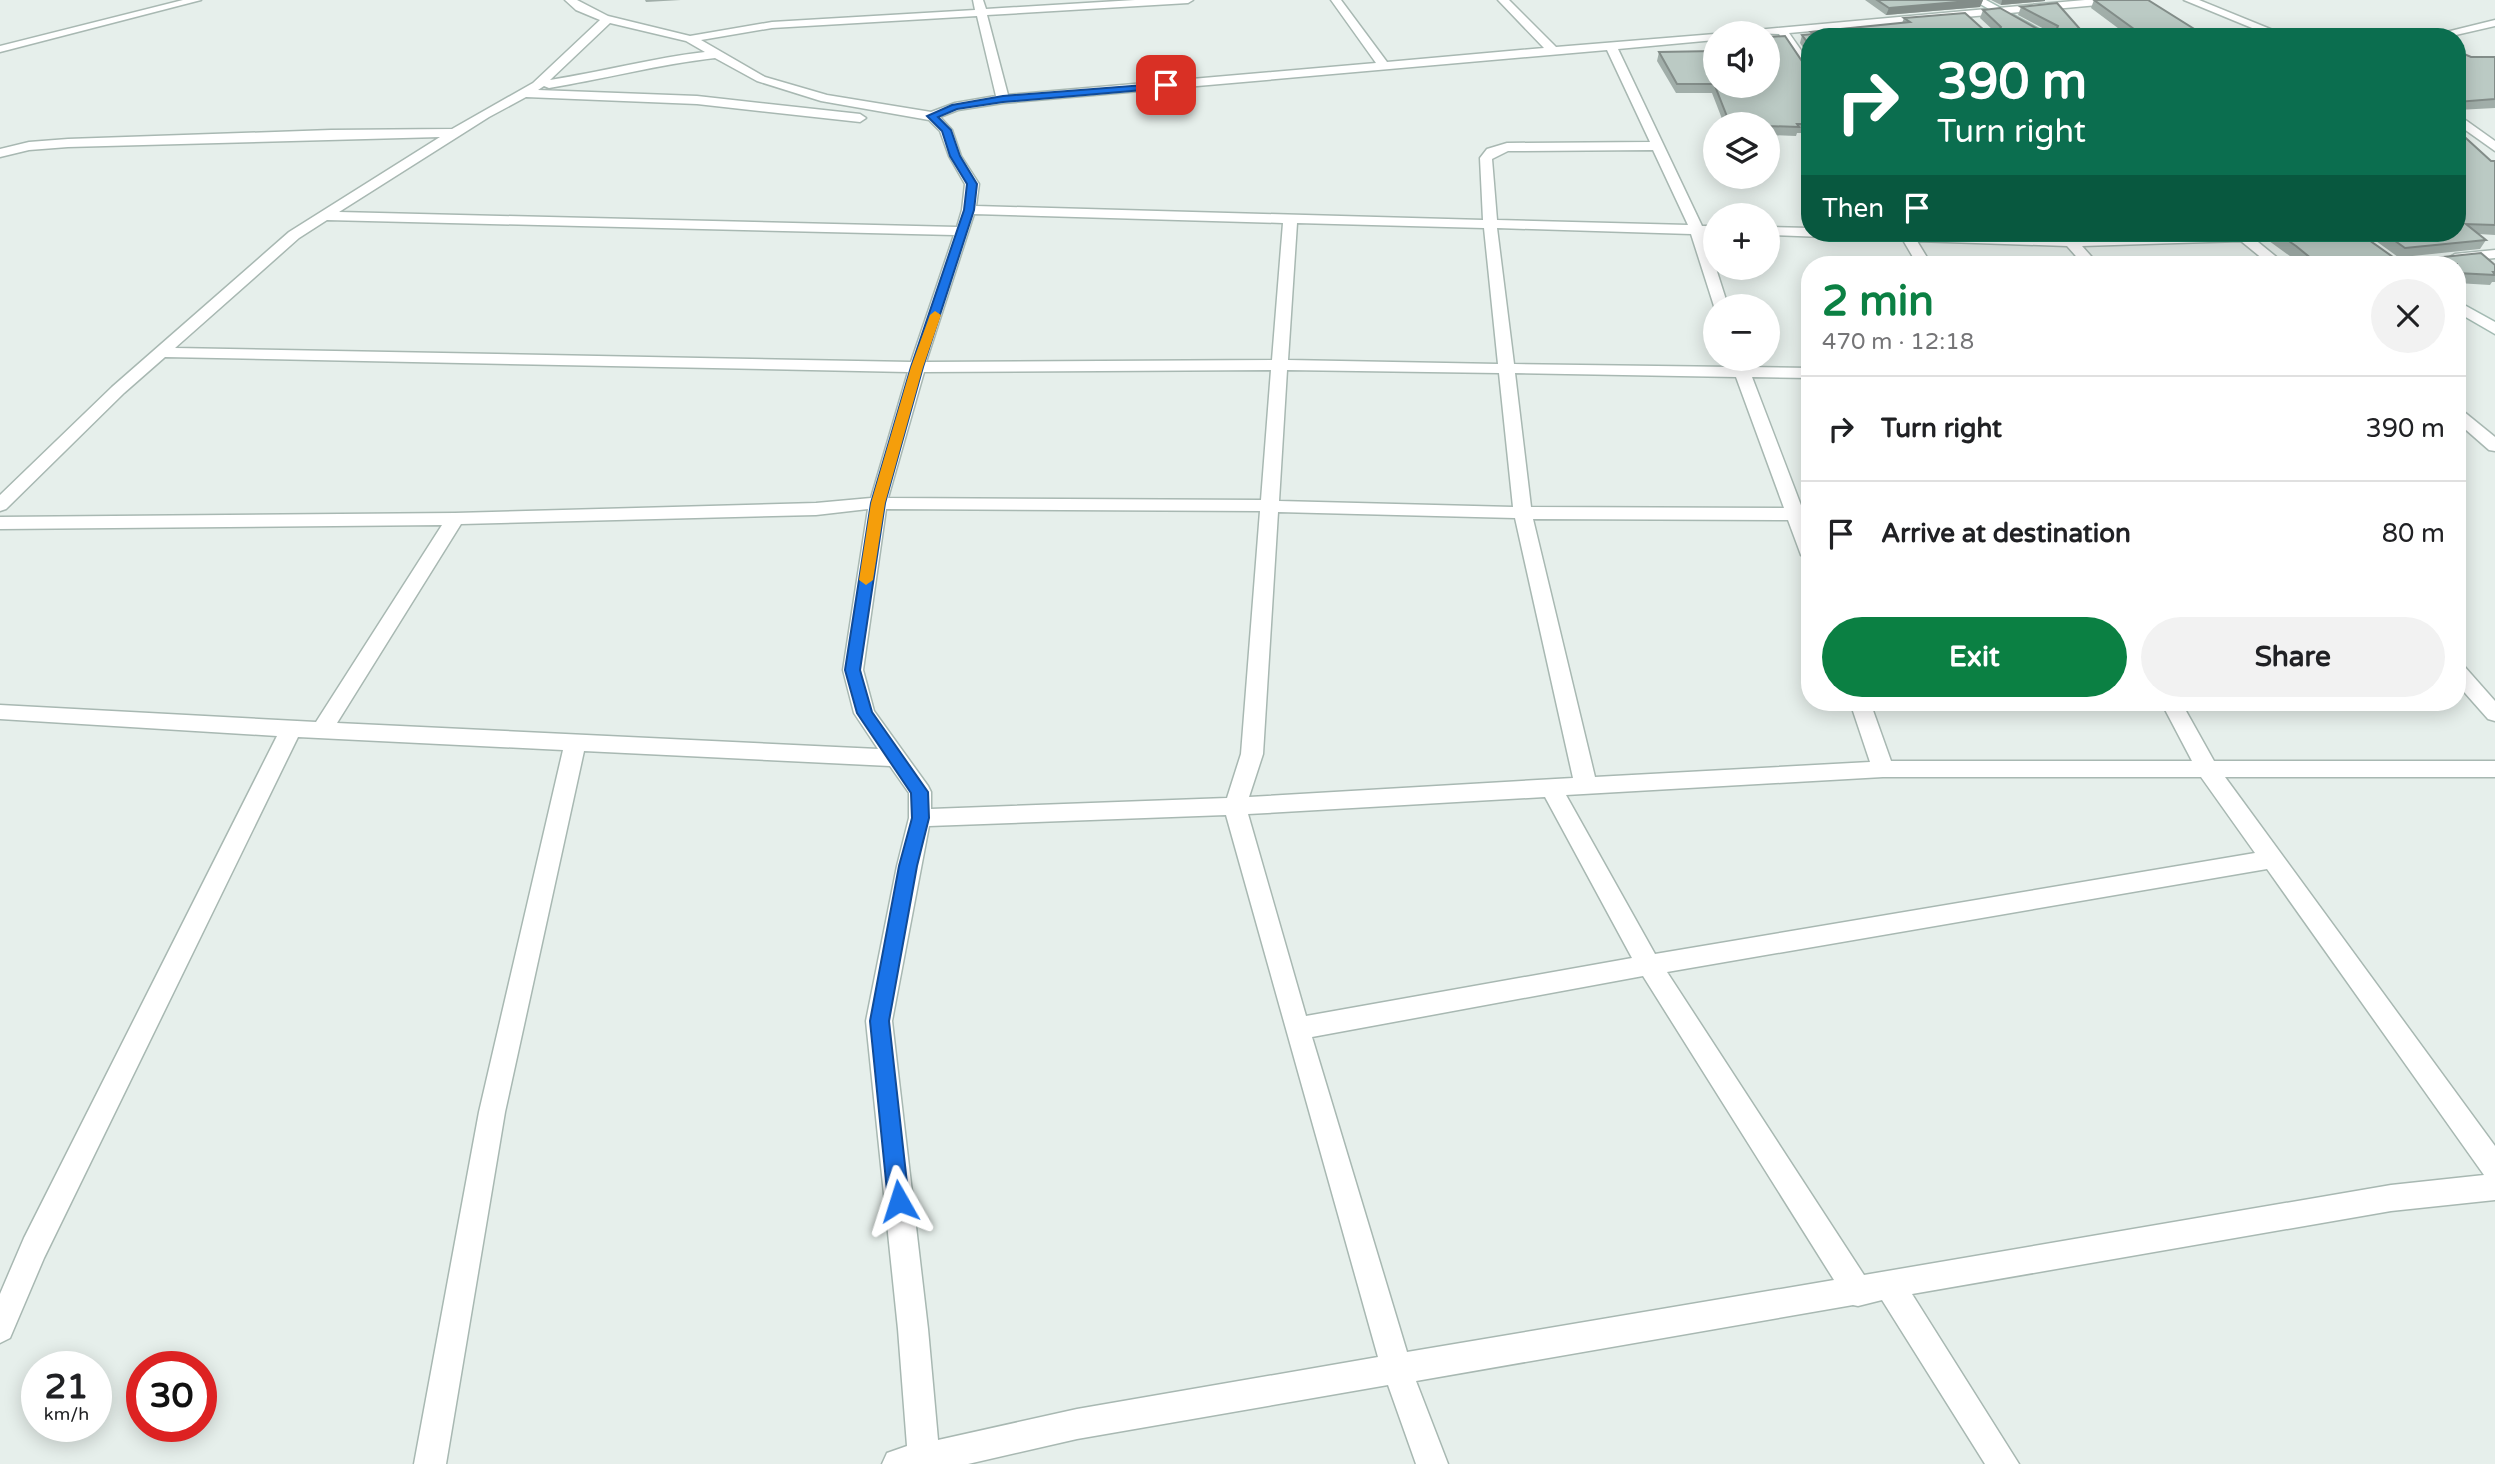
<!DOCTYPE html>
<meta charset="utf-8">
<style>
:root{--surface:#fff;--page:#f2f2f2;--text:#202124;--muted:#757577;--line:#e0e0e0;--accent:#0b8043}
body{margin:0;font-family:"Varela Round",sans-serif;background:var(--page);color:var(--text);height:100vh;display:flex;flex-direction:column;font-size:26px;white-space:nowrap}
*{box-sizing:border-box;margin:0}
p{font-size:23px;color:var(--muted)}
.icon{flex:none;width:38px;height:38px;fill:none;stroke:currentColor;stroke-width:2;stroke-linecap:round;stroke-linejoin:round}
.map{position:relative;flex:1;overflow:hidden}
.side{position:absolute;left:1801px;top:256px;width:665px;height:455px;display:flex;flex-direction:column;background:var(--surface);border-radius:28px;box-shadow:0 4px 18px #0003}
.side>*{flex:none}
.guide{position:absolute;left:1801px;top:28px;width:665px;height:214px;border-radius:28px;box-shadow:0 4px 18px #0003;background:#0b6e4f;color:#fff;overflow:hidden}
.controls{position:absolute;left:1703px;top:21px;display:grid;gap:14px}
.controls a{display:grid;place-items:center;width:77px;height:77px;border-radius:50%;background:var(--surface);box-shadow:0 4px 18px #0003;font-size:35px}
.speed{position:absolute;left:21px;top:1351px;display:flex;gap:14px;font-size:35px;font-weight:700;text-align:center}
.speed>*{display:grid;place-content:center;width:91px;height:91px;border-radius:50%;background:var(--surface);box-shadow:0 4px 18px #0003;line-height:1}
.speed small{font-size:18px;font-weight:400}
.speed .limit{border:10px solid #d22;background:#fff;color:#111}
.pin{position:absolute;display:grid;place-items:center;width:60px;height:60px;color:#fff;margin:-30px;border-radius:14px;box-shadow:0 4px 10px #0006}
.me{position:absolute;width:77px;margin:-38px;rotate:354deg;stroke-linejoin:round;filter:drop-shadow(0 0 5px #0008)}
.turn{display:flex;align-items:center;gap:24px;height:147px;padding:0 21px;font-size:32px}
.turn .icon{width:91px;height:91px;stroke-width:2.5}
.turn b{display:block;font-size:49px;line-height:60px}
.then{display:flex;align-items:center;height:66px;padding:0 21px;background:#0003;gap:14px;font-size:26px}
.round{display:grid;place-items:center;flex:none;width:74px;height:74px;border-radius:37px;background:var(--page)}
.headline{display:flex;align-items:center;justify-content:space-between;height:119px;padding:0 21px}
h1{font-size:42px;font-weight:800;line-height:52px;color:var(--accent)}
.primary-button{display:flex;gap:14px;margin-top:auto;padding:14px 21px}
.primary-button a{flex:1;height:80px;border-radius:42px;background:var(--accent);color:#fff;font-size:28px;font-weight:800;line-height:80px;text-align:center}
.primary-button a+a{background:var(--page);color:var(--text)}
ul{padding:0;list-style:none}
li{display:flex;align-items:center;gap:21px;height:105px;padding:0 21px;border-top:2px solid var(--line)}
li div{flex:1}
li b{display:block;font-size:26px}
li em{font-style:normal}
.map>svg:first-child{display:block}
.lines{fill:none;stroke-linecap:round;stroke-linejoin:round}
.street-casing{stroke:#a8b8b2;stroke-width:3}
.secondary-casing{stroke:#a4bbb3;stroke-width:3}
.street{fill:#fff;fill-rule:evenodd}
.secondary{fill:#fff;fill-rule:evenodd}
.wall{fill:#a1aea9}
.shaded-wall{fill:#838d89}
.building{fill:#bbcac4;stroke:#838d89;stroke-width:2}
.route{fill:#1a73e8;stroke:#114b97;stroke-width:2}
.slow{fill:#f59e0b}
</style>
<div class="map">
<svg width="2495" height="1464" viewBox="0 0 2495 1464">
<rect width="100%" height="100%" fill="#e6efeb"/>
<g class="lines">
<defs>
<g id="street">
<polygon points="183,0 201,0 0,52 0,46"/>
<path d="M565,0H577L608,16L690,36L772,22L975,10L973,0H983L986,9L1135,0H1193L1188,3L987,15L1008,95L1376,63L1331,0H1341L1387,62L1544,48L1498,0H1509L1556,47L1715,34V40L1618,49L1702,226H1715V234H1705L1728,306L1715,308L1714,306L1691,234L1497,228L1514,364L1733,367L1731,359H1745L1749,367L1810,368V378L1752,377L1802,508H1810V520H1806L1810,529V561L1801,555L1788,520L1533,519L1595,777L1870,762L1850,702H1870L1891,761H2192L2161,702H2181L2214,761H2495V777H2225L2495,1146V1200L2391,1211L1912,1294L2019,1464H1985L1882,1300L1858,1306L1853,1305L1416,1381L1448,1464H1416L1388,1385L1077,1439L968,1464H882L887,1453L907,1446L898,1329L866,1021L897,866L909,818V793L890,766L584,751L505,1112L446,1464H414L479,1112L563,750L298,737L44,1258L10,1338L0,1343V1294L24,1238L277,736L0,719V705L316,722L442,525L0,529V517L455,513L816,503L871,498L908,372L165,357L124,393L6,509L0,511V495L112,387L289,232L440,137L68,147L29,150L0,157V149L29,142L68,139L331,130L452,129L533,83L600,20L576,10ZM977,16L996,96L955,103L931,112L827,95L765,77L701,40L772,28ZM610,23L686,41L705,52C652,58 602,72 550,80ZM1607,50L1650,142L1507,143L1487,149L1480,158L1483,220L976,206L979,184L961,156L952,130L940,117L958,110L1003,103ZM715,58L757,81L821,101L929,120L940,131L949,156L965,184L962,210L957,227L339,212L489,117L526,97L697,104L860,122L866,118L860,114L697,96L538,90L544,86L549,88C605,79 659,64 715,58ZM1653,150L1688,225L1497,220L1492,159L1508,151ZM974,214L1283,223L1272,360L926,362ZM327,220L954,235L911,362L175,348L299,238ZM1297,223L1484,228L1498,364L1288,360ZM1271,370L1261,500L888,498L924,372ZM1287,370L1499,373L1513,507L1279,501ZM1515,373L1736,377L1784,508L1531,507ZM868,509L843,670L854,713L878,749L337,723L461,524L816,515ZM886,509L1260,511L1241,754L1227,798L931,809V792L928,786L874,711L863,670ZM1278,512L1515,518L1573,778L1249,797L1263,754ZM1883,777H2201L2255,853L1655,954L1566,795ZM1545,797L1632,958L1306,1016L1248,814ZM1226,815L1378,1357L1077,1409L938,1440L928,1329L892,1021L929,826ZM2267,869L2484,1175L2391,1185L1864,1275L1667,972ZM1643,976L1834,1280L1407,1352L1312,1037Z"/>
<polygon points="2085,0 2125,0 2120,3 1789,33 1810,63 1810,75 1806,74 1779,34 1750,33 1756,30"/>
<polygon points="2184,0 2199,0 2290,37 2274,37"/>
<polygon points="2495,20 2495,26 2447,37 2426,37"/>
<polygon points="2457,114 2495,141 2495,151 2457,124"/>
<polygon points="1768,227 1810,228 1810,233 1932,233 2059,237 2059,233 2070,233 2074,238 2247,233 2285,264 2269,264 2241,241 2082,246 2098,264 2083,264 2067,246 1917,241 1931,264 1917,264 1903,240 1768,235"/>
<polygon points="2495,250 2495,258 2455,262 2448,258 2455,254"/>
<polygon points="2457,409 2463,411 2495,437 2495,451 2489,450 2457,422"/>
<polygon points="2457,664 2464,666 2495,701 2495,721 2488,719 2457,684"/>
</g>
<g id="secondary">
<polygon points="1973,0 1986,0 2053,37 2039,37"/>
<polygon points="2457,301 2495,322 2495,334 2457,312"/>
</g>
</defs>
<use href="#street" class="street-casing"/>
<use href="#secondary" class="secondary-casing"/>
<use href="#street" class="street"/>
<use href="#secondary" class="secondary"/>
</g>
<g class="wall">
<polygon points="645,0 681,0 646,2"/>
<polygon points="1865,0 1983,0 1980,7 1886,15"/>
<polygon points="1991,0 2045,0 2045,1 2001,5"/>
<polygon points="2094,0 2207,37 2130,37 2091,8"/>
<polygon points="2021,7 2087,37 1810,37 1810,58 1800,43 1802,35 1810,35 1811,32 1902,23 1904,18 1994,31 1980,18 1983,10 2041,31 2048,31 2018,15"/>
<polygon points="1713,40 1715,40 1715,86 1806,67 1810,68 1810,133 1797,133 1796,136 1768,135 1768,124 1724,124 1712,93 1676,93 1657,61 1659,52 1713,51 1711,49"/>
<polygon points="2457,51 2471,57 2495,57 2495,108 2457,110"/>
<polygon points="2491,161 2495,161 2495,235 2479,234 2486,240 2480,249 2403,257 2495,265 2495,282 2492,282 2490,285 2457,283 2457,264 2301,264 2258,233 2359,233 2393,257 2398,257 2365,233 2457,233"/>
<polygon points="2126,233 2165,233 2127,234"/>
</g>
<g class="shaded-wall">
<polygon points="1983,0 1980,7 1886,15 1889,8"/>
<polygon points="2002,0 2045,0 2045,1 2001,5"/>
</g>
<g class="building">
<polygon points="1877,0 1980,0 1889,8"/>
<polygon points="2094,0 2148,0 2207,37 2145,37"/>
<polygon points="2057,3 2087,37 1810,37 1810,46 1802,35 1814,34 1811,32 1910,22 1904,18 1965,13 1985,31 1999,31 2001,27 1983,10 2000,8 2041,31 2056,31 2058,26 2021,7"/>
<polygon points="1785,36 1806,67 1810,68 1810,124 1797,124 1799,127 1768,126 1768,124 1730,124 1715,86 1768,86 1768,37"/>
<polygon points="1715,51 1715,85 1715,84 1677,84 1659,52"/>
<polygon points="2457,51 2471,57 2495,57 2495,99 2457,102"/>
<polygon points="2457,130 2491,161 2495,161 2495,225 2466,224 2486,240 2405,248 2384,233 2457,233"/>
<polygon points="2277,233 2359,233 2393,257 2443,257 2481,253 2495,265 2495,272 2493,272 2495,275 2457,273 2457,264 2318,264 2296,246"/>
</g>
<polygon class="route" points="1170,83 1171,85 1166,88 1003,102 957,109 938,117 951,130 960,156 977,184 974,210 923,367 885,503 860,670 872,712 928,792 929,818 917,866 889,1021 909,1201 906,1208 899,1211 891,1208 888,1201 870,1021 899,866 912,818 911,793 857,713 845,670 871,503 911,367 964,210 967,184 950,156 942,131 927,116 952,105 1003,96"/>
<polygon class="slow" points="935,311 941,315 923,367 885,503 873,580 866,585 859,580 871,503 911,367 930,315"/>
</svg>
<div class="controls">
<a><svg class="icon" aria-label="sound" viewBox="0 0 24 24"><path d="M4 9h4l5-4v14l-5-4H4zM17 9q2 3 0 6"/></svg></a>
<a><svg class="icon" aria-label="layers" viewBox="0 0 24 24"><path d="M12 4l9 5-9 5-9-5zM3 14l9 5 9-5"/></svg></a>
<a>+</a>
<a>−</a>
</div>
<div class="speed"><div>21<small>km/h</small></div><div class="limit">30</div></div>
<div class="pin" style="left:1166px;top:85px;background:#d93025"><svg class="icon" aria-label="arrive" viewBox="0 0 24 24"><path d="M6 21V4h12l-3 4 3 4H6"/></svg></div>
<svg class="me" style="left:899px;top:1201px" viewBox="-20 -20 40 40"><path d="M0-17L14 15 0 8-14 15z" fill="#1a73e8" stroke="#fff" stroke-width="4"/></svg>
<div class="guide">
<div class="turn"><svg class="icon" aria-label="right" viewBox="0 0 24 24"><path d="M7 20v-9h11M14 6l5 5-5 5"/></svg><div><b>390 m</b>Turn right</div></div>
<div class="then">Then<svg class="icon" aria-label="arrive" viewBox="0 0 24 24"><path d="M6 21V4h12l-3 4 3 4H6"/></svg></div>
</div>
<section class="side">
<div class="headline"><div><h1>2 min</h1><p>470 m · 12:18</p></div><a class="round"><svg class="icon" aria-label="close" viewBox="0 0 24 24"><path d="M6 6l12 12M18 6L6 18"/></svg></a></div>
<ul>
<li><svg class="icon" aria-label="right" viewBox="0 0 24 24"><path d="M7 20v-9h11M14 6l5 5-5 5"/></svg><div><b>Turn right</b></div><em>390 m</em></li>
<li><svg class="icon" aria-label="arrive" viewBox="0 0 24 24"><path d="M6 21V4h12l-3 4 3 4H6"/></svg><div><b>Arrive at destination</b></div><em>80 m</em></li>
</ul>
<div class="primary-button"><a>Exit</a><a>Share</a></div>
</section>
</div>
